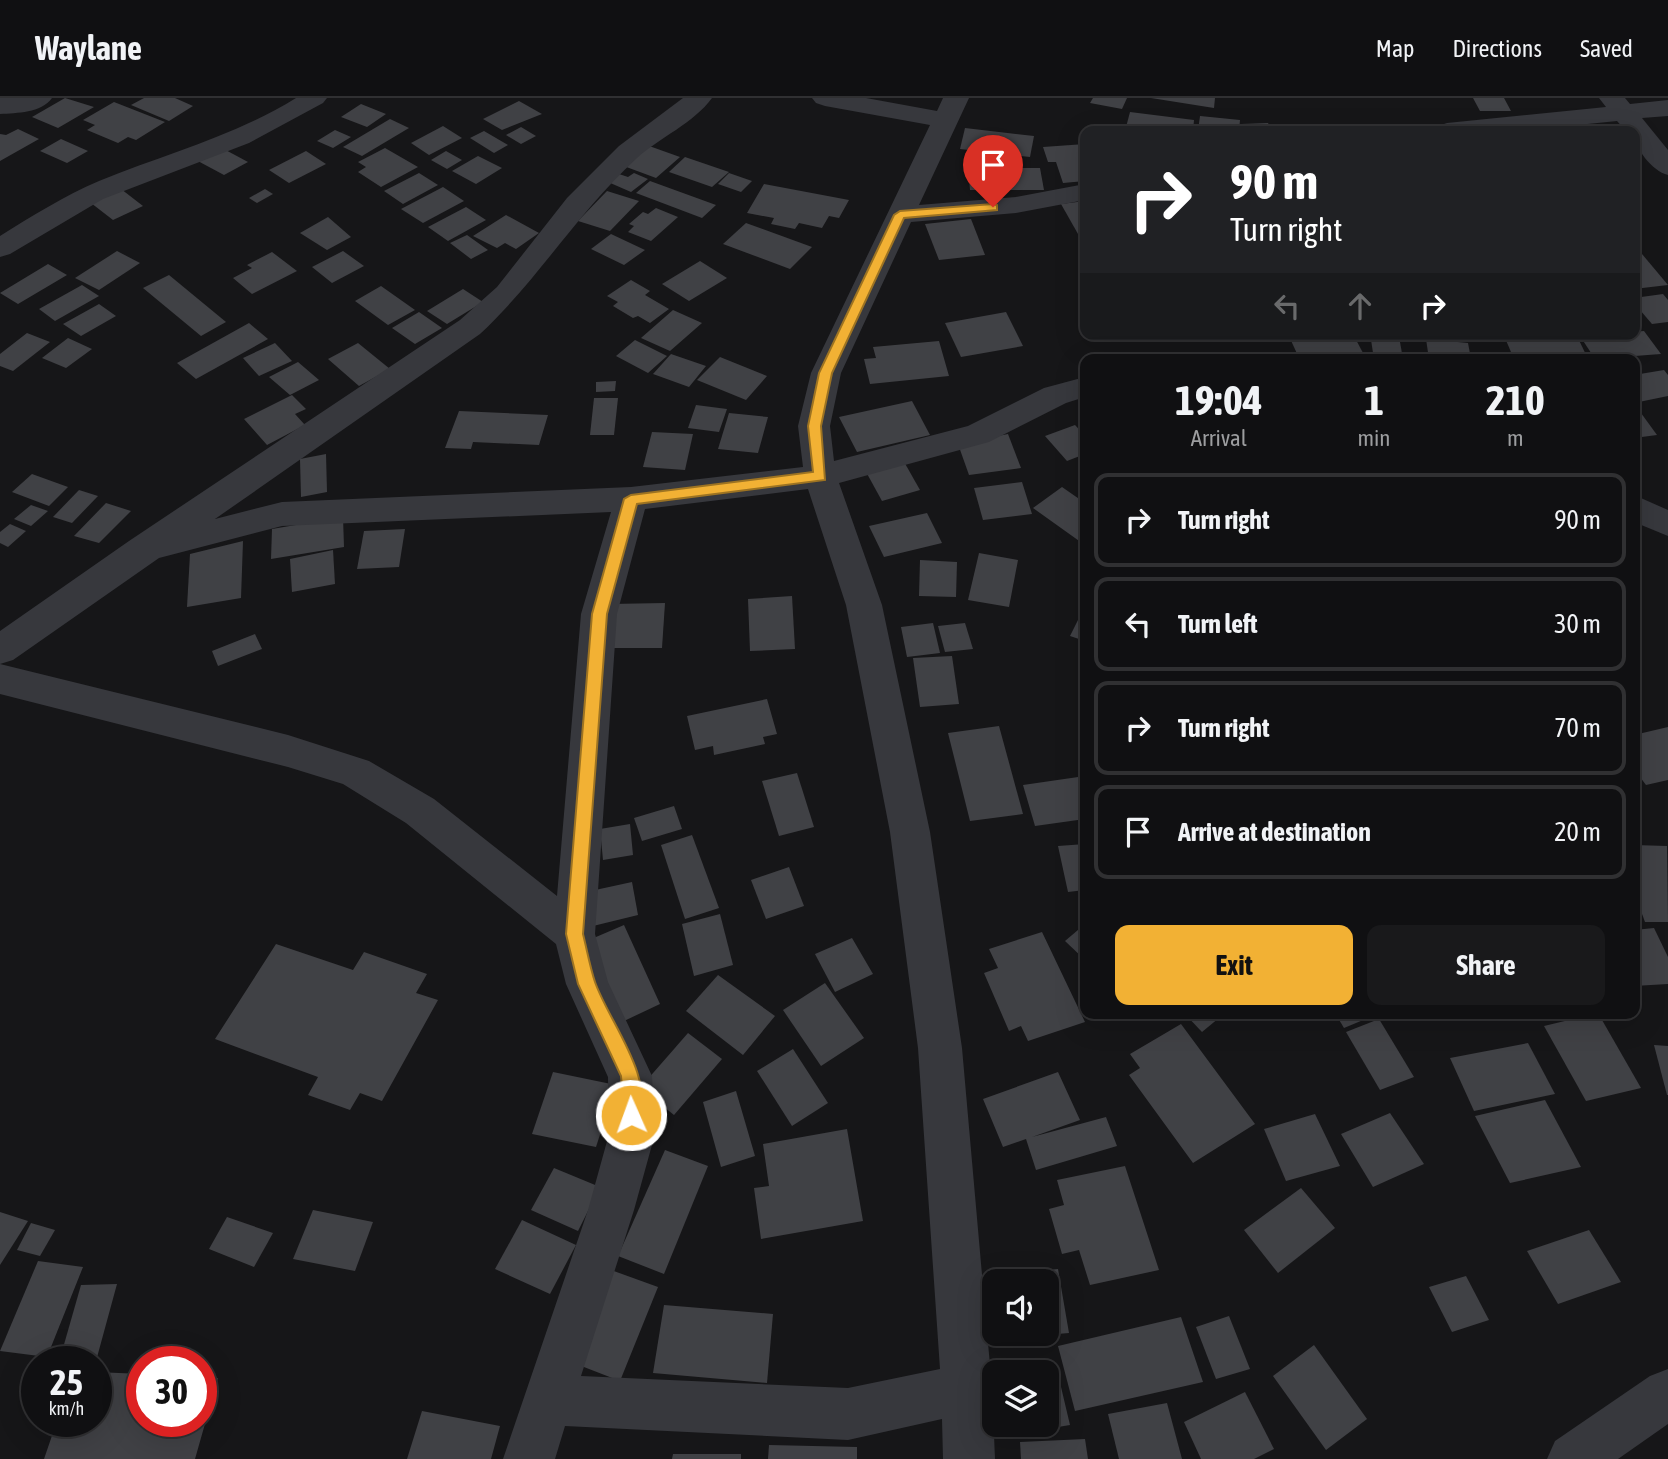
<!DOCTYPE html>
<style>
:root{--surface:#101012;--page:#19191b;--text:#f1f3f6;--muted:#9c9d9f;--line:#303032;--accent:#f2b134}
body{margin:0;font-family:"Asap Condensed",sans-serif;background:var(--page);color:var(--text);height:100vh;display:flex;flex-direction:column;font-size:26px;white-space:nowrap}
*{box-sizing:border-box;margin:0}
p{font-size:23px;color:var(--muted)}
.icon{flex:none;width:38px;height:38px;fill:none;stroke:currentColor;stroke-width:2;stroke-linecap:round;stroke-linejoin:round}
.map{position:relative;flex:1;overflow:hidden}
.sheet{position:absolute;left:1080px;top:256px;width:560px;height:665px;display:flex;flex-direction:column;background:var(--surface);border-radius:14px;box-shadow:0 7px 28px #0002,0 0 0 2px var(--line)}
.sheet>*{flex:none}
.banner{position:absolute;left:1080px;top:28px;width:560px;height:214px;border-radius:14px;box-shadow:0 7px 28px #0002,0 0 0 2px var(--line);background:#202124;color:#fff;overflow:hidden}
.controls{position:absolute;left:982px;top:1171px;display:grid;gap:14px}
.controls a{display:grid;place-items:center;width:77px;height:77px;border-radius:14px;background:var(--surface);box-shadow:0 7px 28px #0002,0 0 0 2px var(--line);font-size:35px}
.speed{position:absolute;left:21px;top:1248px;display:flex;gap:14px;font-size:35px;font-weight:700;text-align:center}
.speed>*{display:grid;place-content:center;width:91px;height:91px;border-radius:50%;background:var(--surface);box-shadow:0 7px 28px #0002,0 0 0 2px var(--line);line-height:1}
.speed small{font-size:18px;font-weight:400}
.speed .limit{border:10px solid #d22;background:#fff;color:#111}
.pin{position:absolute;display:grid;place-items:center;width:60px;height:60px;color:#fff;margin:-72px -30px;border-radius:50% 50% 50% 0;rotate:-45deg;box-shadow:0 0 7px #0007}
.pin .icon{rotate:45deg}
.me{position:absolute;width:77px;margin:-38px;rotate:358deg;stroke-linejoin:round;filter:drop-shadow(0 0 5px #0008)}
.turn{display:flex;align-items:center;gap:24px;height:147px;padding:0 35px;font-size:32px}
.turn .icon{width:91px;height:91px;stroke-width:2.5}
.turn b{display:block;font-size:49px;line-height:60px}
.lanes{display:flex;align-items:center;height:66px;padding:0 35px;background:#0003;justify-content:center;gap:35px;direction:ltr}
.lanes .off{opacity:.35}
.eta{display:flex;justify-content:space-evenly;align-items:center;height:119px;text-align:center}
.eta b{font-size:42px;font-weight:700;line-height:49px}
.primary-button{display:flex;gap:14px;margin-top:auto;padding:14px 35px}
.primary-button a{flex:1;height:80px;border-radius:14px;background:var(--accent);color:#111;font-size:28px;font-weight:700;line-height:80px;text-align:center}
.primary-button a+a{background:var(--page);color:var(--text)}
ul{padding:0;list-style:none}
li{display:flex;align-items:center;gap:21px;height:94px;margin:0 14px 10px;padding:0 21px;border:4px solid var(--line);border-radius:14px}
li div{flex:1}
li b{display:block;font-size:26px}
li em{font-style:normal}
header{display:flex;align-items:center;gap:42px;box-sizing:border-box;height:98px;padding:0 35px;background:var(--surface);border-bottom:2px solid var(--line)}
header strong{font-size:33px}
nav{display:flex;gap:38px;margin-inline-start:auto;font-size:24px}
.map>svg:first-child{display:block}
.building{fill:#404145}
.lines{fill:none;stroke-linecap:round;stroke-linejoin:round}
.minor{fill:#37383d;fill-rule:evenodd}
.route{fill:#f2b134;stroke:#9d7322;stroke-width:2}
</style>
<header>
<strong>Waylane</strong>
<nav><a>Map</a><a>Directions</a><a>Saved</a></nav>
</header>
<div class="map">
<svg width="1668" height="1361" viewBox="0 0 1668 1361">
<rect width="100%" height="100%" fill="#161618"/>
<g class="building">
<polygon points="65,0 94,9 58,30 32,19"/>
<polygon points="144,0 175,0 193,8 169,23 131,7"/>
<polygon points="1093,0 1127,0 1122,11 1090,5"/>
<polygon points="1151,0 1215,0 1214,10"/>
<polygon points="1473,0 1504,0 1511,13 1480,13"/>
<polygon points="519,3 542,16 502,32 483,21"/>
<polygon points="114,4 165,24 136,42 128,39 118,45 87,32 95,27 83,22"/>
<polygon points="361,6 386,16 367,29 341,19"/>
<polygon points="1130,14 1194,22 1193,33 1125,33"/>
<polygon points="1200,18 1240,22 1239,33 1198,33"/>
<polygon points="390,21 409,30 362,58 343,49"/>
<polygon points="1268,25 1272,33 1244,33 1241,26"/>
<polygon points="443,28 462,40 429,57 411,45"/>
<polygon points="521,29 536,38 521,46 506,37"/>
<polygon points="965,30 1034,38 1030,59 960,51"/>
<polygon points="18,31 39,41 0,63 0,36 6,37"/>
<polygon points="335,32 351,39 333,50 317,43"/>
<polygon points="484,33 508,47 494,55 470,40"/>
<polygon points="61,41 88,53 67,65 40,53"/>
<polygon points="1085,46 1085,83 1063,85 1056,64 1048,64 1043,49"/>
<polygon points="220,49 248,64 224,77 196,62"/>
<polygon points="643,49 652,49 680,59 656,80 621,67"/>
<polygon points="385,50 418,69 381,89 358,74 366,69 358,64"/>
<polygon points="306,53 326,66 289,85 269,72"/>
<polygon points="446,53 462,62 447,71 431,62"/>
<polygon points="478,58 502,70 476,86 452,73"/>
<polygon points="685,59 729,74 712,89 669,74"/>
<polygon points="968,70 1040,70 1044,92 970,92"/>
<polygon points="419,75 438,87 403,106 384,93"/>
<polygon points="634,75 648,81 631,94 608,84 619,76 628,79"/>
<polygon points="729,75 752,83 741,94 718,86"/>
<polygon points="650,83 716,107 702,120 636,95"/>
<polygon points="764,86 849,102 839,120 829,118 822,130 799,125 795,131 771,126 774,120 747,115"/>
<polygon points="443,89 464,103 423,125 401,111"/>
<polygon points="121,91 143,108 113,122 91,105"/>
<polygon points="265,91 273,96 257,105 249,100"/>
<polygon points="607,93 639,103 610,133 578,123"/>
<polygon points="1085,103 1085,134 1078,136 1061,106"/>
<polygon points="466,109 486,122 448,143 428,129"/>
<polygon points="656,110 678,119 651,143 628,134 634,128 629,126 643,114 648,116"/>
<polygon points="506,117 539,135 516,151 505,145 497,150 473,138"/>
<polygon points="328,119 351,139 327,152 300,135"/>
<polygon points="971,121 985,157 939,162 925,126"/>
<polygon points="746,125 812,149 790,171 723,146"/>
<polygon points="611,136 645,152 624,167 591,151"/>
<polygon points="467,137 488,152 471,161 450,145"/>
<polygon points="117,153 140,165 99,192 75,180"/>
<polygon points="343,153 364,168 332,185 312,169"/>
<polygon points="272,154 297,173 252,196 233,180 252,170 247,167"/>
<polygon points="1642,156 1668,187 1634,191 1634,157"/>
<polygon points="700,163 727,180 689,203 662,186"/>
<polygon points="48,166 67,177 18,206 0,195"/>
<polygon points="169,177 226,224 201,238 143,190"/>
<polygon points="631,182 650,193 645,197 669,211 650,225 638,218 633,220 613,208 618,204 607,198"/>
<polygon points="82,187 99,198 55,223 39,211"/>
<polygon points="381,188 415,212 388,227 355,203"/>
<polygon points="463,191 483,204 447,226 427,213"/>
<polygon points="1663,196 1668,202 1668,224 1652,226 1634,205 1634,200"/>
<polygon points="99,206 116,218 81,238 63,226"/>
<polygon points="673,212 702,225 670,253 641,240"/>
<polygon points="419,214 442,230 415,246 392,230"/>
<polygon points="1006,214 1023,248 961,259 945,225"/>
<polygon points="249,225 268,241 196,281 177,265"/>
<polygon points="1644,233 1661,256 1595,261 1580,238"/>
<polygon points="27,235 50,244 13,273 0,268 0,256"/>
<polygon points="1288,236 1353,236 1363,255 1299,260"/>
<polygon points="68,240 92,251 66,270 42,260"/>
<polygon points="1505,240 1578,240 1588,261 1514,261"/>
<polygon points="1426,241 1468,245 1471,261 1429,261"/>
<polygon points="635,242 667,258 648,275 616,258"/>
<polygon points="1371,242 1400,244 1403,261 1374,261"/>
<polygon points="939,243 949,278 870,286 864,261 876,260 873,249"/>
<polygon points="275,245 292,263 259,278 243,260"/>
<polygon points="358,245 390,271 359,288 328,261"/>
<polygon points="671,256 706,268 689,289 653,276"/>
<polygon points="720,259 767,278 746,302 697,282"/>
<polygon points="298,264 319,282 290,297 269,279"/>
<polygon points="1664,272 1668,277 1668,298 1634,305 1634,277"/>
<polygon points="616,283 615,293 596,294 596,284"/>
<polygon points="292,297 306,311 295,316 305,327 267,347 244,321"/>
<polygon points="594,300 618,300 614,337 590,337"/>
<polygon points="912,303 930,337 857,354 839,319"/>
<polygon points="696,307 727,311 719,334 688,330"/>
<polygon points="459,313 548,317 539,347 473,344 471,351 445,350"/>
<polygon points="729,315 768,319 758,355 718,351"/>
<polygon points="1641,315 1657,337 1634,340 1634,316"/>
<polygon points="1075,327 1085,338 1085,356 1067,363 1045,338"/>
<polygon points="652,334 693,336 685,372 643,369"/>
<polygon points="1008,336 1021,370 969,377 958,346"/>
<polygon points="326,356 327,394 301,399 300,361"/>
<polygon points="903,362 920,392 882,403 865,372"/>
<polygon points="32,376 68,389 49,408 12,394"/>
<polygon points="1022,384 1032,416 983,422 974,390"/>
<polygon points="1062,389 1085,405 1085,443 1082,445 1033,410"/>
<polygon points="79,392 98,398 72,425 53,419"/>
<polygon points="106,405 131,413 99,445 74,438"/>
<polygon points="31,407 48,413 31,428 14,421"/>
<polygon points="927,415 942,445 884,459 869,428"/>
<polygon points="343,419 344,449 271,461 272,431"/>
<polygon points="10,426 26,433 8,449 0,445 0,434"/>
<polygon points="405,431 399,469 357,471 364,433"/>
<polygon points="243,443 241,500 187,509 190,456"/>
<polygon points="333,452 335,486 292,494 290,461"/>
<polygon points="979,455 1018,462 1009,509 968,502"/>
<polygon points="920,462 957,464 956,499 919,498"/>
<polygon points="792,498 795,551 750,553 748,501"/>
<polygon points="665,505 662,550 606,550 610,506"/>
<polygon points="1085,508 1085,543 1070,538"/>
<polygon points="933,525 940,555 907,559 901,529"/>
<polygon points="965,525 973,551 945,554 938,528"/>
<polygon points="255,536 262,551 218,568 212,553"/>
<polygon points="952,558 959,606 920,609 913,560"/>
<polygon points="767,601 777,636 763,639 765,646 714,657 713,648 695,652 687,618"/>
<polygon points="999,628 1023,716 970,723 948,635"/>
<polygon points="1668,629 1668,682 1646,687 1634,671 1634,637"/>
<polygon points="797,675 814,729 779,738 762,683"/>
<polygon points="1085,678 1085,721 1035,728 1023,687"/>
<polygon points="674,708 682,731 642,743 634,720"/>
<polygon points="630,726 633,757 603,762 600,731"/>
<polygon points="692,737 719,810 685,821 661,747"/>
<polygon points="1085,746 1085,792 1068,794 1058,748"/>
<polygon points="1634,747 1667,748 1668,824 1645,824 1634,794"/>
<polygon points="789,769 804,808 766,821 751,782"/>
<polygon points="632,784 638,817 593,828 586,794"/>
<polygon points="720,816 733,867 694,878 682,826"/>
<polygon points="1085,826 1085,862 1065,843"/>
<polygon points="624,827 660,906 624,923 589,842"/>
<polygon points="1654,830 1668,859 1668,886 1634,888 1634,832"/>
<polygon points="1042,834 1085,924 1028,943 1021,928 1009,933 984,875 998,870 989,851"/>
<polygon points="852,840 873,876 835,894 815,856"/>
<polygon points="276,846 353,872 364,854 427,876 416,895 438,902 382,1003 360,995 350,1012 308,997 318,979 215,941"/>
<polygon points="718,877 775,918 743,957 686,913"/>
<polygon points="825,885 864,940 821,968 783,912"/>
<polygon points="1184,915 1225,915 1202,934"/>
<polygon points="1335,915 1380,915 1344,930"/>
<polygon points="1598,915 1641,990 1586,1003 1544,928"/>
<polygon points="1379,921 1414,979 1380,992 1346,934"/>
<polygon points="1181,926 1255,1026 1193,1065 1129,977 1140,970 1130,956"/>
<polygon points="688,935 722,961 674,1017 640,990"/>
<polygon points="1528,945 1555,996 1474,1013 1450,960"/>
<polygon points="1654,947 1668,948 1668,997 1667,997"/>
<polygon points="793,951 828,1005 792,1028 757,973"/>
<polygon points="553,974 616,987 596,1049 532,1036"/>
<polygon points="1058,974 1080,1022 1032,1039 1106,1019 1117,1048 1036,1072 1026,1041 1003,1049 983,1001"/>
<polygon points="736,993 755,1058 721,1069 703,1004"/>
<polygon points="1545,1002 1581,1069 1510,1085 1475,1018"/>
<polygon points="1390,1015 1424,1066 1373,1089 1341,1036"/>
<polygon points="1315,1016 1340,1068 1286,1083 1264,1031"/>
<polygon points="847,1031 863,1123 761,1141 754,1090 769,1088 763,1046"/>
<polygon points="665,1052 708,1068 664,1176 618,1158"/>
<polygon points="1125,1068 1159,1172 1090,1187 1079,1152 1062,1156 1049,1111 1064,1107 1057,1082"/>
<polygon points="554,1070 600,1089 578,1133 531,1112"/>
<polygon points="1301,1090 1335,1130 1278,1175 1244,1132"/>
<polygon points="313,1112 373,1124 355,1173 293,1161"/>
<polygon points="0,1114 28,1123 0,1167"/>
<polygon points="227,1119 273,1135 254,1169 209,1151"/>
<polygon points="522,1122 576,1147 550,1196 495,1171"/>
<polygon points="31,1125 55,1132 40,1158 17,1152"/>
<polygon points="1589,1132 1621,1184 1558,1206 1527,1153"/>
<polygon points="38,1163 83,1169 47,1259 0,1253"/>
<polygon points="1058,1171 1069,1235 1046,1237 1046,1183 1012,1183 1010,1176"/>
<polygon points="611,1172 658,1189 620,1283 571,1264"/>
<polygon points="1466,1178 1489,1222 1452,1234 1429,1189"/>
<polygon points="117,1186 96,1263 59,1264 81,1187"/>
<polygon points="664,1207 773,1216 767,1285 653,1275"/>
<polygon points="1229,1218 1250,1271 1216,1281 1196,1229"/>
<polygon points="1181,1219 1203,1284 1075,1313 1058,1248"/>
<polygon points="1314,1247 1367,1321 1326,1352 1273,1278"/>
<polygon points="1057,1272 1070,1327 1034,1333 1033,1326 1046,1326 1046,1273"/>
<polygon points="96,1274 142,1276 142,1323 201,1323 201,1279 218,1280 195,1361 44,1361 57,1323 96,1323"/>
<polygon points="1245,1294 1274,1351 1254,1361 1201,1361 1184,1324"/>
<polygon points="1167,1305 1182,1361 1119,1361 1108,1316"/>
<polygon points="422,1313 500,1328 491,1361 407,1361"/>
<polygon points="1085,1341 1088,1361 1021,1361 1020,1344"/>
<polygon points="769,1347 857,1349 857,1361 768,1361"/>
<polygon points="673,1356 741,1356 741,1361 672,1361"/>
</g>
<g class="lines">
<g class="minor">
<path d="M0,0H52C41,15 17,15 0,16Z"/>
<path d="M296,0H327L323,5L249,45L103,101L10,156L0,159V138C32,118 64,98 99,83C165,56 235,38 296,0Z"/>
<path d="M683,0H712C694,25 659,40 637,60C578,114 538,182 480,236L215,421L282,404L631,389L803,369L798,328L811,275L930,27L825,8L816,5L812,0H866L937,13L943,0H969L919,107L1016,99L1085,86V102L1016,115L911,124L841,275L830,328L834,363L968,328L1044,290L1085,279V299L1066,305L989,344L839,385L882,507L930,734L962,950L992,1290L995,1361H943L942,1321L848,1342L565,1328L555,1361H503L588,1112L609,1036L608,979L566,886L556,846L406,725L343,686L288,669L0,596V566L288,637L369,663L434,701L557,798L581,516L611,414L282,428L159,460L13,562L0,566V533L129,443L460,222L497,189L567,100L619,48ZM808,391L846,507L890,734L918,950L940,1271L848,1290L581,1278L634,1112L655,1036L652,978L608,884L595,836L617,516L645,411Z"/>
<path d="M1599,0H1625L1630,6L1668,2V18L1642,20L1668,52V77C1652,73 1634,50 1634,33H1626L1617,23L1518,33H1434L1438,28L1447,25L1606,9Z"/>
<polygon points="1634,397 1668,412 1668,438 1634,424"/>
<polygon points="1668,1271 1668,1326 1618,1361 1547,1361 1555,1343 1650,1278"/>
</g>
</g>
<path class="route" d="M993,106L997,107V112L904,120L832,275L821,328L825,382L637,406L607,516L583,836C587,852 590,869 595,884C609,924 656,980 638,1023L631,1026L625,1023L621,978L578,886L566,836L592,516L624,401L631,397L813,374L808,328L819,275L894,117L900,113Z"/>
</svg>
<div class="controls">
<a><svg class="icon" aria-label="sound" viewBox="0 0 24 24"><path d="M4 9h4l5-4v14l-5-4H4zM17 9q2 3 0 6"/></svg></a>
<a><svg class="icon" aria-label="layers" viewBox="0 0 24 24"><path d="M12 4l9 5-9 5-9-5zM3 14l9 5 9-5"/></svg></a>
</div>
<div class="speed"><div>25<small>km/h</small></div><div class="limit">30</div></div>
<div class="pin" style="left:993px;top:109px;background:#d93025"><svg class="icon" aria-label="arrive" viewBox="0 0 24 24"><path d="M6 21V4h12l-3 4 3 4H6"/></svg></div>
<svg class="me" style="left:631px;top:1017px" viewBox="-20 -20 40 40"><circle r="17" fill="#f2b134" stroke="#fff" stroke-width="3"/><path d="M0-11L8 9 0 5-8 9z" fill="#fff"/></svg>
<div class="banner">
<div class="turn"><svg class="icon" aria-label="right" viewBox="0 0 24 24"><path d="M7 20v-9h11M14 6l5 5-5 5"/></svg><div><b>90 m</b>Turn right</div></div>
<div class="lanes"><svg class="icon off" aria-label="left" viewBox="0 0 24 24"><path d="M17 20v-9H6M10 6l-5 5 5 5"/></svg><svg class="icon off" aria-label="ahead" viewBox="0 0 24 24"><path d="M12 20V5M6 11l6-6 6 6"/></svg><svg class="icon" aria-label="right" viewBox="0 0 24 24"><path d="M7 20v-9h11M14 6l5 5-5 5"/></svg></div>
</div>
<section class="sheet">
<div class="eta">
<div><b>19:04</b><p>Arrival</p></div>
<div><b>1</b><p>min</p></div>
<div><b>210</b><p>m</p></div>
</div>
<ul>
<li><svg class="icon" aria-label="right" viewBox="0 0 24 24"><path d="M7 20v-9h11M14 6l5 5-5 5"/></svg><div><b>Turn right</b></div><em>90 m</em></li>
<li><svg class="icon" aria-label="left" viewBox="0 0 24 24"><path d="M17 20v-9H6M10 6l-5 5 5 5"/></svg><div><b>Turn left</b></div><em>30 m</em></li>
<li><svg class="icon" aria-label="right" viewBox="0 0 24 24"><path d="M7 20v-9h11M14 6l5 5-5 5"/></svg><div><b>Turn right</b></div><em>70 m</em></li>
<li><svg class="icon" aria-label="arrive" viewBox="0 0 24 24"><path d="M6 21V4h12l-3 4 3 4H6"/></svg><div><b>Arrive at destination</b></div><em>20 m</em></li>
</ul>
<div class="primary-button"><a>Exit</a><a>Share</a></div>
</section>
</div>
